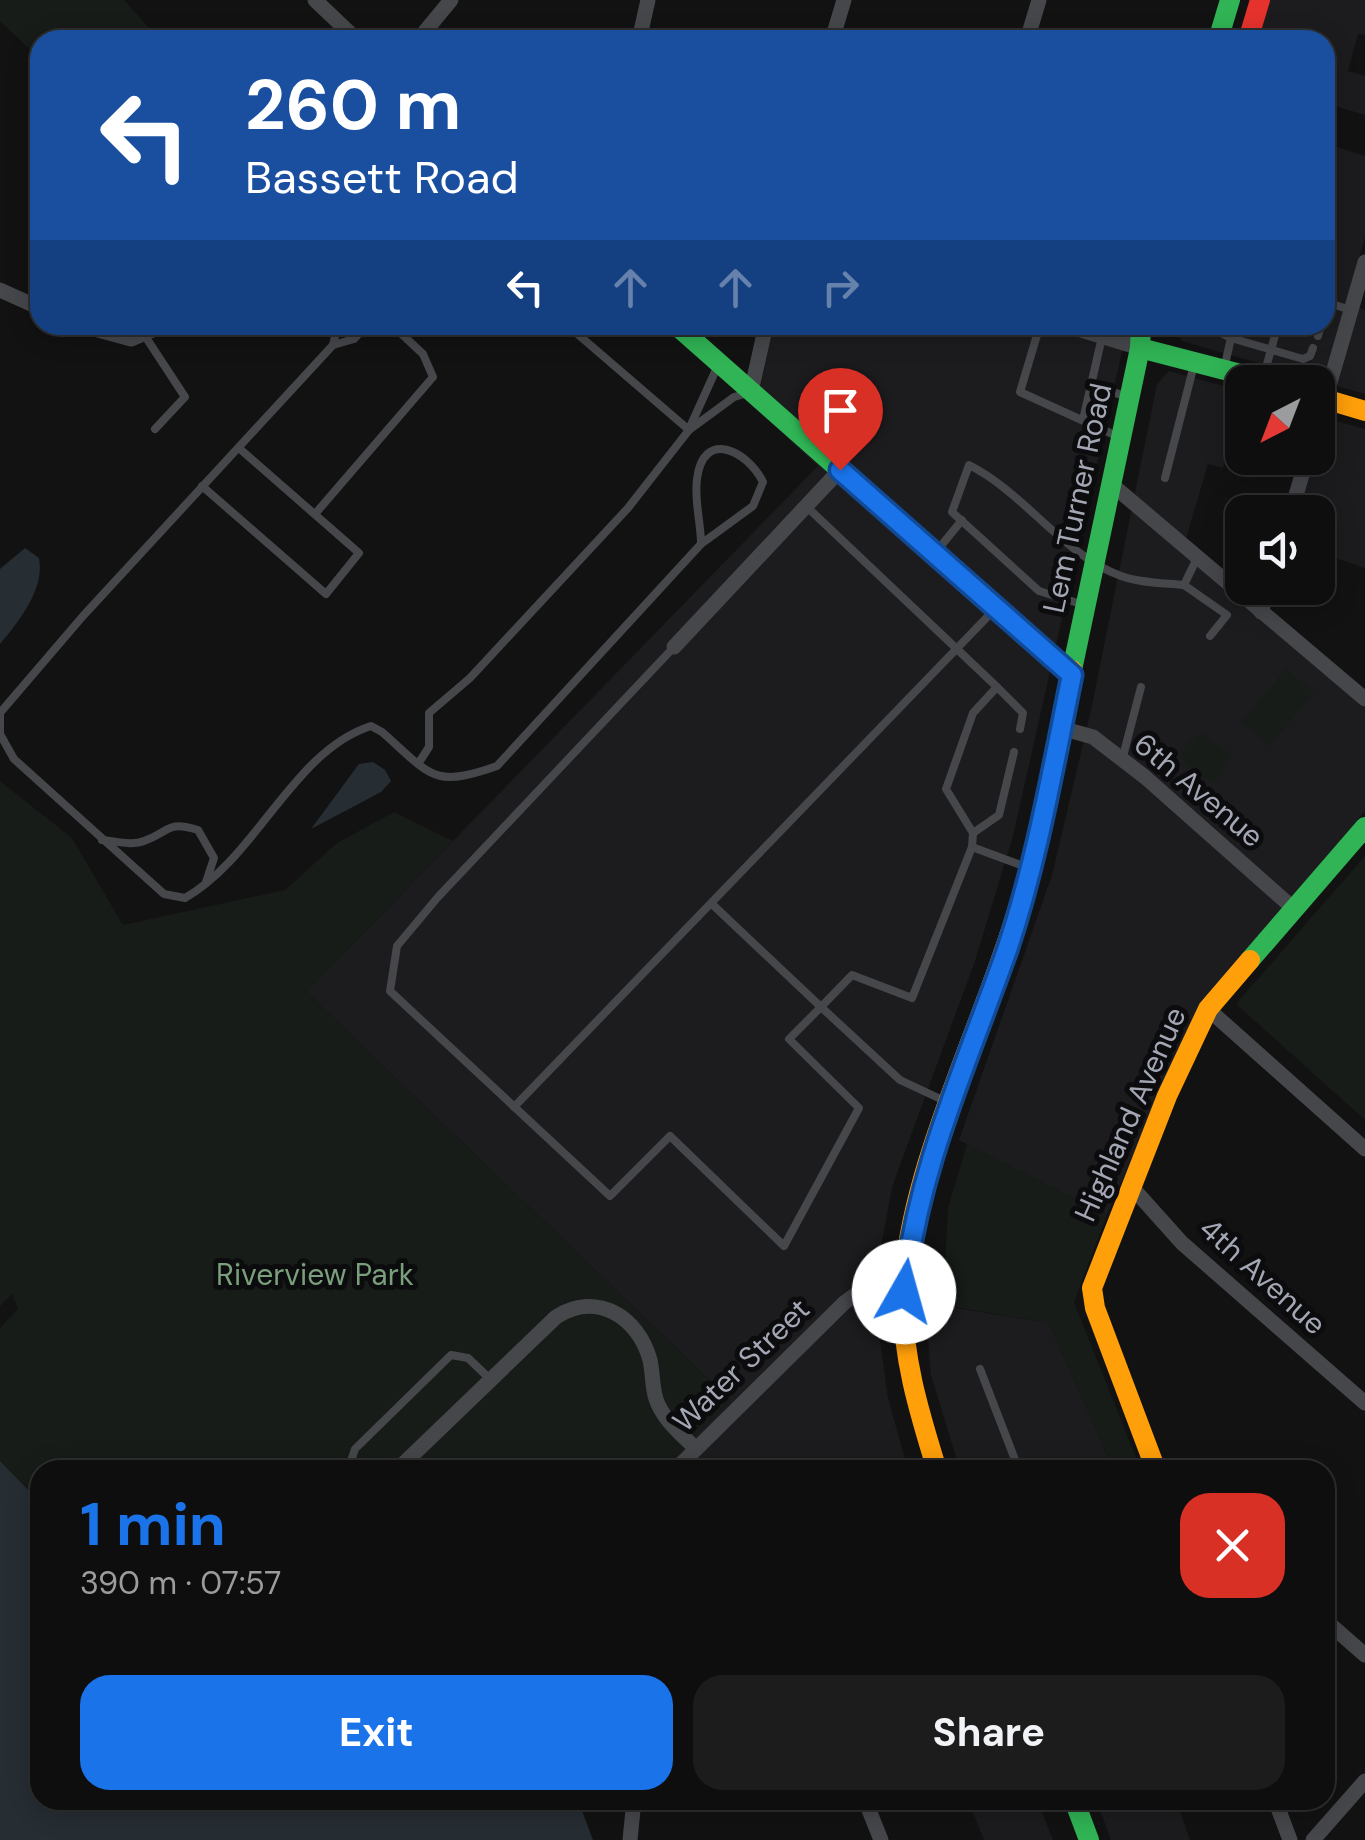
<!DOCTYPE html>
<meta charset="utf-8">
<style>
:root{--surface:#0e0e0e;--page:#1c1c1c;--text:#f1f3f6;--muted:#9b9c9e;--line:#2e2e2e;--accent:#1a73e8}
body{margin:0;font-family:"DM Sans",sans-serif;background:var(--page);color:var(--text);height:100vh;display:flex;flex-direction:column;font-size:38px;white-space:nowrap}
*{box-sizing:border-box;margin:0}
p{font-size:32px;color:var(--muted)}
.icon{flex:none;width:55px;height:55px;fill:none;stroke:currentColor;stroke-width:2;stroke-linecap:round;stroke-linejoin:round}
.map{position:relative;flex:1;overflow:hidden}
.panel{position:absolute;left:30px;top:1460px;width:1305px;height:350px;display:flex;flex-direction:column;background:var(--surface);border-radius:30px;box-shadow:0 5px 25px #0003,0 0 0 2px var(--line)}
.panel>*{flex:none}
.guide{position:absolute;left:30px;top:30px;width:1305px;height:305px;border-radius:30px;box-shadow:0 5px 25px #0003,0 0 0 2px var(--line);background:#1a4fa0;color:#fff;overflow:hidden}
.needle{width:65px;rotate:222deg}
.buttons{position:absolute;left:1225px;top:365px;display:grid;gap:20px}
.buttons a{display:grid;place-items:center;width:110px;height:110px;border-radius:20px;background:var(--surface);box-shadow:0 5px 25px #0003,0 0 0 2px var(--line);font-size:50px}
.pin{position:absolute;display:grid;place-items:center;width:85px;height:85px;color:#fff;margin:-102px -42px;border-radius:50% 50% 50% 0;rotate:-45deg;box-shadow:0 0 10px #0007}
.pin .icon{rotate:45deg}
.me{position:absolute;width:110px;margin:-55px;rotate:7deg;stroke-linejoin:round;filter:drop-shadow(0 0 8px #0008)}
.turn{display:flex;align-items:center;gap:35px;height:210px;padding:0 50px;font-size:45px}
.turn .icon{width:130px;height:130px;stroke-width:2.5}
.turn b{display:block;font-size:70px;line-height:85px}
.lanes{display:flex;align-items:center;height:95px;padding:0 50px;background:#0003;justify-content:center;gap:50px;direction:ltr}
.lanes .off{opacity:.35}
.round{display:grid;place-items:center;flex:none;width:105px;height:105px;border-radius:30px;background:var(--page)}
.overview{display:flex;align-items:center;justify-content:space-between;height:170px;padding:0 50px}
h1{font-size:60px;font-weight:700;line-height:75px;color:var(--accent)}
.action{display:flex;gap:20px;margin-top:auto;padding:20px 50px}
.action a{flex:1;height:115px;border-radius:30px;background:var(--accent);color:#fff;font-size:40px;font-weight:700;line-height:115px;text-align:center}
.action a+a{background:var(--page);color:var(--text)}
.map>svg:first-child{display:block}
.built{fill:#1c1c1f}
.green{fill:#171c18}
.water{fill:#262d33}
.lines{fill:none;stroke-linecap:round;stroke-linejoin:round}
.lane{stroke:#46474b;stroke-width:8}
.street{stroke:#46474b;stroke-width:15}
.fast{stroke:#30b455;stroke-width:20}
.slow{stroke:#ff9f0a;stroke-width:20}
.jam{stroke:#e5322d;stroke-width:20}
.route-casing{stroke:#114b97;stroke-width:25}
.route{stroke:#1a73e8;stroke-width:18}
.labels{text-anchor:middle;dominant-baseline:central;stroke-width:10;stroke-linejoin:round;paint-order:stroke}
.street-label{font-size:30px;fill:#a3a7b4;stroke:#0c0c0e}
.park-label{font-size:30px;fill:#799f7c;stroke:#0c0c0e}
</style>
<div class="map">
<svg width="1365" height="1840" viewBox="0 0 1365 1840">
<rect width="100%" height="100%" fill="#121212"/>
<g class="built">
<polygon points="1269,0 1365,0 1365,35 1358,34 1348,71 1365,76 1365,115 1325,103 1325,40 1257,40"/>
<polygon points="1325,143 1365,156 1365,237 1346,303 1365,310 1365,394 1182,341 1172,327 1325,325"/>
<polygon points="773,325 1128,325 1013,836 975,961 892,1187 880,1253 878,1327 888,1398 908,1470 673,1470 668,1463 730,1400 306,992 818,466 756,409"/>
<polygon points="1169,371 1242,391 1223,468 1208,464 1182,552 1365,707 1365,811 1200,1004 1107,1215 959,1140 1052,875 1091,710 1157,384"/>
<polygon points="1325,418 1365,429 1365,568 1318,552 1318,512 1297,512 1314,458 1318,458"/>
<polygon points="925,1303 1049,1323 1114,1470 960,1470 931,1375"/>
<polygon points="968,1800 1037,1800 1053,1840 984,1840"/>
<polygon points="1096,1800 1176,1800 1190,1840 1111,1840"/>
</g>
<g class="green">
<polygon points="0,0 124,0 160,40 40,40 40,59 0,21"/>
<polygon points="1286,669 1314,693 1269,746 1241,722"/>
<polygon points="1202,733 1230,753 1216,783 1196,774 1181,758 1187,743"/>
<polygon points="0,781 72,838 123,925 285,890 337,843 394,812 453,841 306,992 731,1401 661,1470 40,1470 40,1502 0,1461 0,1328 18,1309 12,1294 0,1306"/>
<polygon points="1365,856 1365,1120 1236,1004"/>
<polygon points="967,1144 1107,1215 1074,1302 1141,1470 1114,1470 1049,1323 943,1305 948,1208"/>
</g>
<g class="water">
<path d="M25,548L39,558C45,589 19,621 0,644V569Z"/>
<polygon points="373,762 385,770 391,781 381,792 311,829 359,764"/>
<polygon points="0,1461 40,1502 40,1800 578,1800 593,1840 0,1840"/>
</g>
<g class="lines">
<g class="lane">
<polyline points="1325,302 1351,310"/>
<path d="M338,325L333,345L83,616L0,713V734L14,759L164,894L185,898C258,856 293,751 371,726L382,732C431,775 432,789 497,766L701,544L753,506L763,482C747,450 703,429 697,479C694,500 701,523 701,544"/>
<polyline points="1040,325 1020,392 1119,437"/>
<polyline points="1205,325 1231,338"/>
<polyline points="145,336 185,397 155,429"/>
<polyline points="1318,336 1321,325"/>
<polyline points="333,345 354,339 367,325"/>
<polyline points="1224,369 1231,338 1303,359 1310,356 1313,348"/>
<polyline points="1263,378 1278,325"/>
<polyline points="1091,387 1127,396"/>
<polyline points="1083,420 1102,337"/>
<polyline points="690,427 719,363"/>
<polyline points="689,430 734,397 748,393"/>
<polyline points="1165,478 1194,365"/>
<polyline points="202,486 326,594 359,553 240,449"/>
<polyline points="807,507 997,687 973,713 946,789 973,833 972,847 912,998 852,975 821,1007 900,1080 947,1102"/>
<polyline points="315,514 433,377 423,354 392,325"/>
<polyline points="936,552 962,520"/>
<polyline points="1184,585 1227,615 1210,636"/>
<path d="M1081,604L1039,591L952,512L969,465C1025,493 1063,555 1121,576C1140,583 1164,583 1184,585L1197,558"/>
<polyline points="674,647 438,897 397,946 390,991 610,1196 670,1136 784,1246 859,1108 789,1039 821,1007 712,904"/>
<polyline points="997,687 1023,713 1020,729"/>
<polyline points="1122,760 1141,687"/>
<polyline points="418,764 429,747 429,713 470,678 628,508 689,430 567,325"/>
<polyline points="973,833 999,815 1014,752"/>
<path d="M102,840C115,841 132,846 144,841C170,832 166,820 198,830L214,858L206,882"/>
<polyline points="972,847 1029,868"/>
<polyline points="514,1107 994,610"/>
<polyline points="980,1369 1019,1470"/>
<polyline points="348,1470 355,1449 451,1355 468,1358 490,1379"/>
</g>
<g class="street">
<polyline points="315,0 357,40"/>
<polyline points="418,40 451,0"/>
<polyline points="639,40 648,0"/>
<polyline points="832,40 844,0"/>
<polyline points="1027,40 1039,0"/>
<polyline points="0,290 40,308"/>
<polyline points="80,325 131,339 164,325"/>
<polyline points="1065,325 1140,348"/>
<polyline points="751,392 766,325"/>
<polyline points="1318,424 1365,262"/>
<polyline points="1110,483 1365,699"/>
<polyline points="1291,512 1307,458"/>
<polyline points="1261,612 1269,588"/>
<polyline points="674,647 840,470"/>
<polyline points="1061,728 1093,737 1145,777 1293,908"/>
<polyline points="1208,1009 1365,1149"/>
<polyline points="1130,1185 1182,1243 1365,1403"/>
<path d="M397,1470L556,1317C596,1291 638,1316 650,1360C653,1373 652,1387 656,1399C662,1418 680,1433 694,1447"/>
<polyline points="675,1470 844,1303 859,1292 903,1291"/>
<polyline points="1325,1620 1365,1655"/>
<polyline points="865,1800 881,1840"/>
<polyline points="1275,1800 1290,1840"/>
<polyline points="630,1840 634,1800"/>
<polyline points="1313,1840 1365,1781"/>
</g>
<g class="fast">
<polyline points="1218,40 1230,0"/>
<polyline points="676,325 1072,675"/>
<polyline points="1140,348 1248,376"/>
<polyline points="1248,376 1270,382"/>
<polyline points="1072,670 1140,348 1141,325"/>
<polyline points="1250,960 1365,827"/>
<polyline points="1074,1800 1089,1840"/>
</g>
<g class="slow">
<polyline points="1318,397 1365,411"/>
<path d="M937,1470C919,1412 901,1353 903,1292C908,1173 978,1036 1014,921C1040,839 1054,754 1072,670"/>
<polyline points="1156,1470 1095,1308 1092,1288 1167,1096 1208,1009 1250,960"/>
</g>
<polyline class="jam" points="1248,40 1260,0"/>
</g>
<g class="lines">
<defs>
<path id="route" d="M840,470L1072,675C1053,767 1037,861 1007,950C967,1063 917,1171 904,1292"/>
</defs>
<use href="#route" class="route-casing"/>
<use href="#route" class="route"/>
</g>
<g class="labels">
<g class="street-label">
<text transform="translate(1077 498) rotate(-78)">Lem Turner Road</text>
<text transform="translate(1199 790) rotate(40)">6th Avenue</text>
<text transform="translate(1130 1114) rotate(-66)">Highland Avenue</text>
<text transform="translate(1263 1276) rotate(42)">4th Avenue</text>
<text transform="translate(741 1365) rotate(-44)">Water Street</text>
</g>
<g class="park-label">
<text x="315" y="1274">Riverview Park</text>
</g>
</g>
</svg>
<div class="buttons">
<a><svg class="needle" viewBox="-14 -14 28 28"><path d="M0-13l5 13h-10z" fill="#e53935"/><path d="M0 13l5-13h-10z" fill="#9b9c9e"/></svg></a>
<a><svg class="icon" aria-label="sound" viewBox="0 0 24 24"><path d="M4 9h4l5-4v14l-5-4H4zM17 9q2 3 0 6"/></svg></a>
</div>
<div class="pin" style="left:840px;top:470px;background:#d93025"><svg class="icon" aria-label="arrive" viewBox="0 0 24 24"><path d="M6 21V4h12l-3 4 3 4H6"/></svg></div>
<svg class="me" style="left:904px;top:1292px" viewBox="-20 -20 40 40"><circle r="19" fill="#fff"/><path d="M0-13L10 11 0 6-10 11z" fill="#1a73e8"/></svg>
<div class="guide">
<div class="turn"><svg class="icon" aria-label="left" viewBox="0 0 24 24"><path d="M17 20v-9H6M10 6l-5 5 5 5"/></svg><div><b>260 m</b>Bassett Road</div></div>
<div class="lanes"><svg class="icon" aria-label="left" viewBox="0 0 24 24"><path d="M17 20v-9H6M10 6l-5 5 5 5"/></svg><svg class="icon off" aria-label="ahead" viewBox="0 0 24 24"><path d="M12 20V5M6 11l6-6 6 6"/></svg><svg class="icon off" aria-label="ahead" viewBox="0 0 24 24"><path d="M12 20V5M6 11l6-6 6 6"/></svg><svg class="icon off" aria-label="right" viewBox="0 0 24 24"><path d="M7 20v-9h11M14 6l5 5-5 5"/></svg></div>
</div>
<section class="panel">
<div class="overview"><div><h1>1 min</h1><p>390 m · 07:57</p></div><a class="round" style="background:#d93025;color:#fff"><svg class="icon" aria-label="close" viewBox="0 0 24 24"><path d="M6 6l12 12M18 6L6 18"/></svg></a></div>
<div class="action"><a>Exit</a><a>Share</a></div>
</section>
</div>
